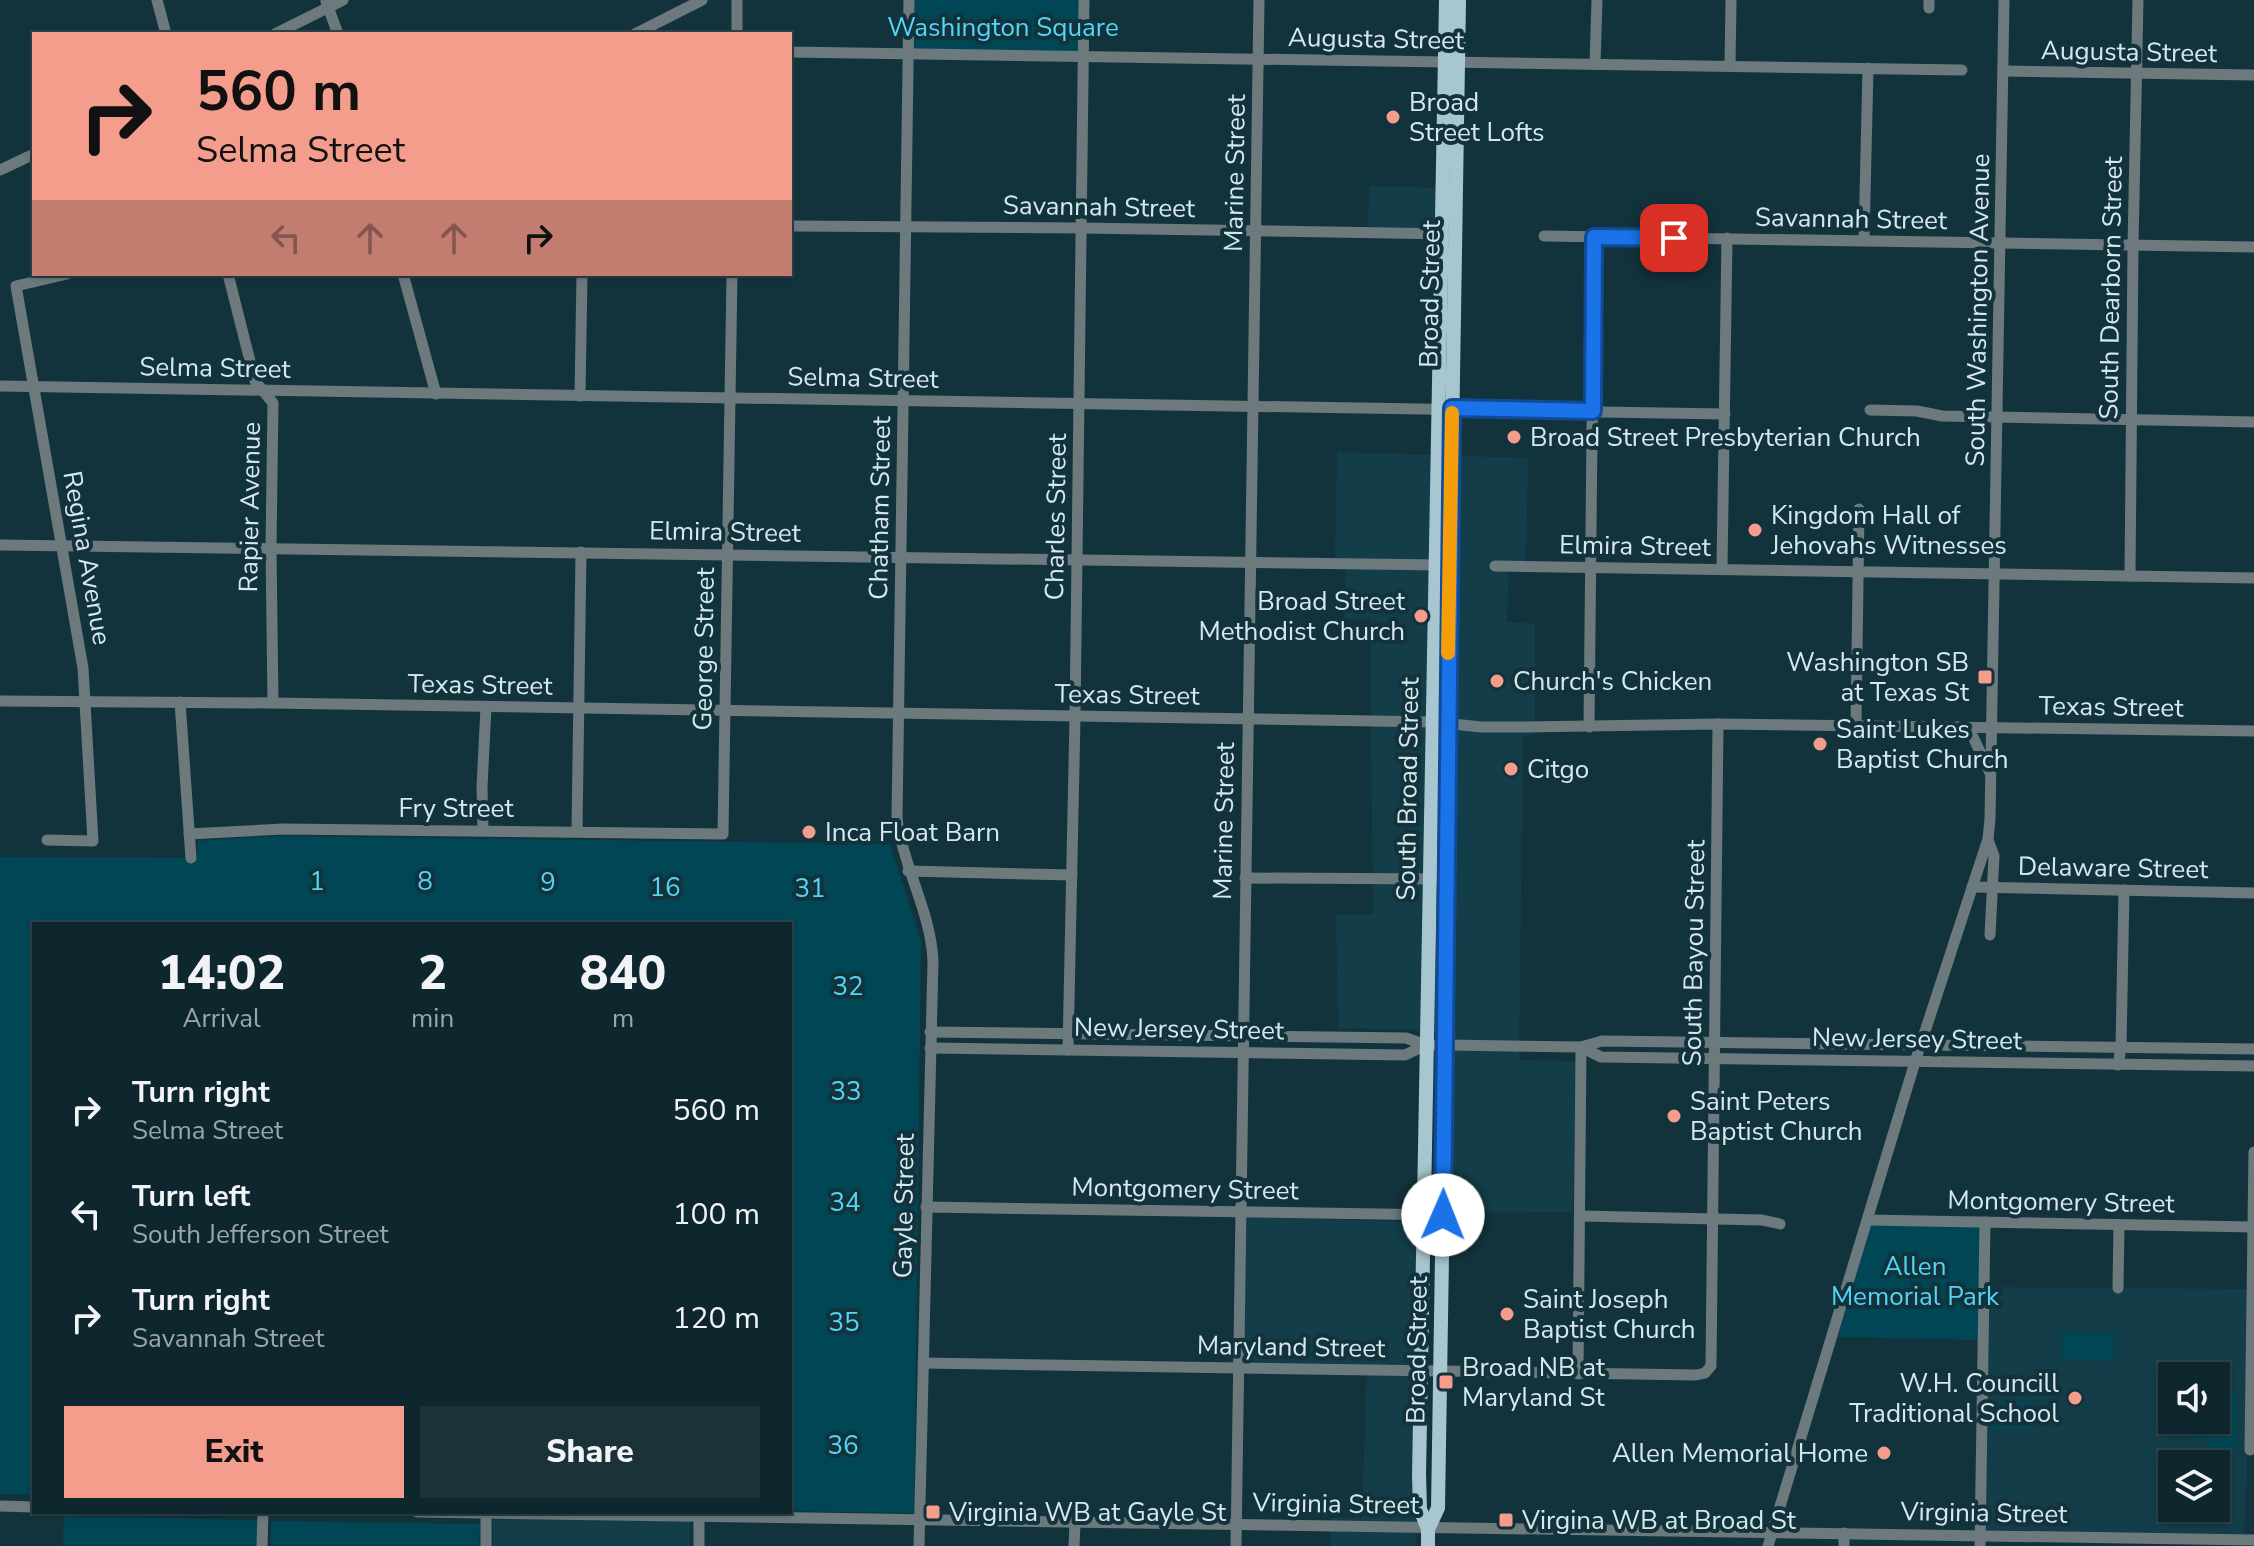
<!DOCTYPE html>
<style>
:root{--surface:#0e262d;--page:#1c3239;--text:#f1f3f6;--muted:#9ba5aa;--line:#2e4349;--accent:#f49d8d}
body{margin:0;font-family:"Nunito Sans",sans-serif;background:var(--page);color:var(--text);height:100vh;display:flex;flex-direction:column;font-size:30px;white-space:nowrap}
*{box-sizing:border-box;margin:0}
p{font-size:26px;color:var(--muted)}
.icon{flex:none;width:44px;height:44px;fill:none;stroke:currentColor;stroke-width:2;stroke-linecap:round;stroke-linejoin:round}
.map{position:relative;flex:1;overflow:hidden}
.drawer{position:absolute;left:32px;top:922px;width:760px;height:592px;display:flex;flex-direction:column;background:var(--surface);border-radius:0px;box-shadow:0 2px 6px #0004,0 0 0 2px var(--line)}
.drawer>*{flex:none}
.hud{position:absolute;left:32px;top:32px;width:760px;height:244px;border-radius:0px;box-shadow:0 2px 6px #0004,0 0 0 2px var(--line);background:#f49d8d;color:#111;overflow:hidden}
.fabs{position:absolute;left:2158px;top:1362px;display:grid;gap:16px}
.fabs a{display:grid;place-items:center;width:72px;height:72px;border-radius:0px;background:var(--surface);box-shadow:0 2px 6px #0004,0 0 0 2px var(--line);font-size:40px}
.pin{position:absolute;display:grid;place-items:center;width:68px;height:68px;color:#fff;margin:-34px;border-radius:16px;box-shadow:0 4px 12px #0006}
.me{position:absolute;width:88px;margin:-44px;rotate:1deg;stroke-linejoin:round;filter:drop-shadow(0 0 6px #0008)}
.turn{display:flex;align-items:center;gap:28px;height:168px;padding:0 32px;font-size:36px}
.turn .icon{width:104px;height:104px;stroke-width:2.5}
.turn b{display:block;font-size:56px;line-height:68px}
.lanes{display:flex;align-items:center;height:76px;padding:0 32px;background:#0003;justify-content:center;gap:40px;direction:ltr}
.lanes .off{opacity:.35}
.eta{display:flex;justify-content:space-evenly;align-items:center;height:136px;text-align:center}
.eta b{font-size:48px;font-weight:800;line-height:56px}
.cta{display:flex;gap:16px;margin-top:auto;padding:16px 32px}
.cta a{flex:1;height:92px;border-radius:0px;background:var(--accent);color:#111;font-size:32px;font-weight:800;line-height:92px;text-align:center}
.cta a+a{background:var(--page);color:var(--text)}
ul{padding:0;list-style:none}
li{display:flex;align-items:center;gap:24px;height:104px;padding:0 32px}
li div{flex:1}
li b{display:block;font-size:30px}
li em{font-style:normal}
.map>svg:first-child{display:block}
.built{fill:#133e49;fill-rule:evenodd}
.green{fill:#004655}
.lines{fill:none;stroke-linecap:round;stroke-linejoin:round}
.minor{stroke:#6c7a7e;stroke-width:11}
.major{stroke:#a8c6cf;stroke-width:14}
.route-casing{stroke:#114b97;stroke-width:20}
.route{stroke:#1a73e8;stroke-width:14}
.slow{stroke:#f59e0b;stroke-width:14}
.poi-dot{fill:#f49d8d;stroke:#13333c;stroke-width:3}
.labels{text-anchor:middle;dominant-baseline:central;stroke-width:8;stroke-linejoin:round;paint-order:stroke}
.park-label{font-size:26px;fill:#53d5f6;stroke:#13333c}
.street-label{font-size:26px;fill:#d6e8ed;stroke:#13333c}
.poi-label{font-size:26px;fill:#d6e8ed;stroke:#13333c;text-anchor:start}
</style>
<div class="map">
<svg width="2254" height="1546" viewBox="0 0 2254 1546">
<rect width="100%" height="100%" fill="#13333c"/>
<g class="built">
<polygon points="1369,186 1443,188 1442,234 1368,233"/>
<polygon points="1337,452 1528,458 1526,562 1509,562 1507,622 1535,624 1535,735 1523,736 1519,1060 1575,1061 1573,1212 1461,1213 1460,1229 1419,1229 1416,1546 1331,1546 1331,1518 1362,1518 1367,1364 1243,1363 1247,1217 1449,1223 1452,1033 1419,1030 1338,1028 1336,915 1373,914 1370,620 1344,619 1346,564 1335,564"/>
<path d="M1980,1287L2247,1289V1474L2244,1536L1976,1530ZM2172,1376H2216V1420H2172ZM2172,1464H2216V1508H2172Z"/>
<polygon points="493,1519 690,1521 690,1546 493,1546"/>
</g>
<g class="green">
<polygon points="909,0 1084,0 1083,57 909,54"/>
<polygon points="275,836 890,844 921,941 914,1513 790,1511 790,924 34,924 34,1494 0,1494 0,857 197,858 198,841"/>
<polygon points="1871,1225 1980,1227 1979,1340 1838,1337"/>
<polygon points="2063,1332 2114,1335 2113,1361 2061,1358"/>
<polygon points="2230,1392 2237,1397 2236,1447 2228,1454 2209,1447 2209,1438 2190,1438 2183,1431 2173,1431 2173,1420 2216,1420 2216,1394"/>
<polygon points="1992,1402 2031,1402 2030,1430 1991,1429"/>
<polygon points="64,1516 257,1520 257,1546 63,1546"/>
<polygon points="271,1521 480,1524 479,1546 271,1546"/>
</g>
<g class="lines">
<g class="minor">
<polyline points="157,0 166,34"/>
<path d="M909,0L897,818C903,867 931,912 933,961L919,1546"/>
<polyline points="1929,0 1929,8"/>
<polyline points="326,1 338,34"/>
<polyline points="275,34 343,0"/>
<polyline points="635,34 702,0"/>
<polyline points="737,34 737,0"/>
<polyline points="790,52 1962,70"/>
<polyline points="1595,64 1597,0"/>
<polyline points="1730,66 1731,0"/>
<polyline points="2003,71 2254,75"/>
<polyline points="0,170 34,154"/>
<polyline points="790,226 1081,228 1450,234"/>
<polyline points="1544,236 2254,247"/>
<polyline points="1864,240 1868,68"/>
<polyline points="228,274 255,381 273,403 271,548 273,703"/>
<polyline points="403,274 436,394"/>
<polyline points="0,386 1725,414"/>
<polyline points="580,396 582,274"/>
<polyline points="1870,410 1917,411 1942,416 2254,422"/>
<polyline points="0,545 1441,565"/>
<polyline points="1495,566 2254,578"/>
<polyline points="1722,569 1727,238"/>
<polyline points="2130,576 2133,246 2138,0"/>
<polyline points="0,701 273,703 1257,719 1434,722 1481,727 1518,727 1718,724 2254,731"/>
<polyline points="180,702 191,858"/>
<polyline points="1856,725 1859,509"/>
<polyline points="1589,727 1594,237"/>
<polyline points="1958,727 1973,737 1990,773"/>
<polyline points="483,830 482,787 486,707"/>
<polyline points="577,831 581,552"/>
<polyline points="189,834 283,829 723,834 732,274"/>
<polyline points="47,840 93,841 83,668 16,286 67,274"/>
<polyline points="1988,840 1994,856 1990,935"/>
<polyline points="908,871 1072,875"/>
<polyline points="1245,878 1448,879"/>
<polyline points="1972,887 2254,893"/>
<polyline points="930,1032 1406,1038 1426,1045 1446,1045 1581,1047 1602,1041 2254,1049"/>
<polyline points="1581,1047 1601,1057 2254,1066"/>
<polyline points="930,1048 1405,1055 1426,1045"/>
<polyline points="1068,1050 1075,717 1084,0"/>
<polyline points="2118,1065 2121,1048 2124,890"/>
<polyline points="926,1207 1443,1215"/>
<polyline points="1580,1216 1762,1220 1780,1224"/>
<polyline points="1867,1220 2254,1227"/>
<polyline points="2118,1288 2119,1225"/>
<polyline points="923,1363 1696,1375 1705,1373 1711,1366 1718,724"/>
<polyline points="1578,1374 1581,1047"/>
<polyline points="2250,1450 2254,1152"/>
<polyline points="0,1506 34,1507"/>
<polyline points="417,1512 2254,1540"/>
<polyline points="262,1546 263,1512"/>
<polyline points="486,1546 486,1513"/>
<polyline points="699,1546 699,1516"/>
<polyline points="1074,1546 1075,1523"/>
<polyline points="1236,1546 1259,0"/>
<polyline points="1768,1546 1915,1062 1988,839 1990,819 2004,0"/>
<polyline points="1844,1546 1844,1533"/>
<polyline points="1980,1546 1985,1222"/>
</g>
<g class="major">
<polyline points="1428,1529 1420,1509 1419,1475 1446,0"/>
<polyline points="1428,1546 1428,1529 1438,1508 1448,879 1450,565 1459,0"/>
</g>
</g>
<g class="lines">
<defs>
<polyline id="route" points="1443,1215 1452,408 1593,411 1594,237 1674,238"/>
</defs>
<use href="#route" class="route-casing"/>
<use href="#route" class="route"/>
<polyline class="slow" points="1448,653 1452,413"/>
</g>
<g class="poi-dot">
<circle cx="1393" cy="117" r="8"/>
<circle cx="1514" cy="437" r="8"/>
<circle cx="1755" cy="530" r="8"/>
<circle cx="1421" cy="616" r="8"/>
<rect x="1977" y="669" width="16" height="16" rx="4"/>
<circle cx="1497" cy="681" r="8"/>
<circle cx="1820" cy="744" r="8"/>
<circle cx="1511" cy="769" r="8"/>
<circle cx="809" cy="832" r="8"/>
<circle cx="1674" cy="1116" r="8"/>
<circle cx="1507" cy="1314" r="8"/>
<rect x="1438" y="1374" width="16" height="16" rx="4"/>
<circle cx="2075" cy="1398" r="8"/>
<circle cx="1884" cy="1453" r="8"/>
<rect x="925" y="1504" width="16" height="16" rx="4"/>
<rect x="1498" y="1512" width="16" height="16" rx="4"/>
</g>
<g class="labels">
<g class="park-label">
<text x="1003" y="27">Washington Square</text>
<text x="317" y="881">1</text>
<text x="425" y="881">8</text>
<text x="548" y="882">9</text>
<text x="665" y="887">16</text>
<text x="810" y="888">31</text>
<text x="848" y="986">32</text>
<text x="846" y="1091">33</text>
<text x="845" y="1202">34</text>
<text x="1915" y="1266">Allen<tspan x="1915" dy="30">Memorial Park</tspan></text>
<text x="844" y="1322">35</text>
<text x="843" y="1445">36</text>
</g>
<g class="street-label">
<text transform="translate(1376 39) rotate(1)">Augusta Street</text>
<text transform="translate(2129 52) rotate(1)">Augusta Street</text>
<text transform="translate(1235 173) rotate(-89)">Marine Street</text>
<text transform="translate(1099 207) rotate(1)">Savannah Street</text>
<text transform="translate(1851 219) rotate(1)">Savannah Street</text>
<text transform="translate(2111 288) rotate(-89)">South Dearborn Street</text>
<text transform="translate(1430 294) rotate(-89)">Broad Street</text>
<text transform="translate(1978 310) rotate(-89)">South Washington Avenue</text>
<text transform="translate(215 368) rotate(1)">Selma Street</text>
<text transform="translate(863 378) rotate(1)">Selma Street</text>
<text transform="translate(250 507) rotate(-89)">Rapier Avenue</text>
<text transform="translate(880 508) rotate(-89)">Chatham Street</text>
<text transform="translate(1056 517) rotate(-89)">Charles Street</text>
<text transform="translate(725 532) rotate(1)">Elmira Street</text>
<text transform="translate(1635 546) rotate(1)">Elmira Street</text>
<text transform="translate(87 558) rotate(80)">Regina Avenue</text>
<text transform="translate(704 649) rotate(-89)">George Street</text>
<text transform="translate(480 685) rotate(1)">Texas Street</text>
<text transform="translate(1127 695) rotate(1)">Texas Street</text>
<text transform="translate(2111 707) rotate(1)">Texas Street</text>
<text transform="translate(1408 789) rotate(-89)">South Broad Street</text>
<text x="456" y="808">Fry Street</text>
<text transform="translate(1224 821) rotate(-89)">Marine Street</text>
<text transform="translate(2113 868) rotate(1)">Delaware Street</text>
<text transform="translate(1694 953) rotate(-89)">South Bayou Street</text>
<text transform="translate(1179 1029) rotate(1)">New Jersey Street</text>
<text transform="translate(1917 1039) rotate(1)">New Jersey Street</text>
<text transform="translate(1185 1189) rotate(1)">Montgomery Street</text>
<text transform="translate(2061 1202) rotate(1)">Montgomery Street</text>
<text transform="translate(904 1206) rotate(-89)">Gayle Street</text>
<text transform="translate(1291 1347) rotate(1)">Maryland Street</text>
<text transform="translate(1417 1350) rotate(-89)">Broad Street</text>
<text transform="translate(1336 1504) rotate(1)">Virginia Street</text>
<text transform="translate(1984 1513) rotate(1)">Virginia Street</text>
</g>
<g class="poi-label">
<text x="1409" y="102">Broad<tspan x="1409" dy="30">Street Lofts</tspan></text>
<text x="1530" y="437">Broad Street Presbyterian Church</text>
<text x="1771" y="515">Kingdom Hall of<tspan x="1771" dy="30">Jehovahs Witnesses</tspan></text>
<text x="1405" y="601" text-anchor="end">Broad Street<tspan x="1405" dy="30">Methodist Church</tspan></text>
<text x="1969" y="662" text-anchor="end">Washington SB<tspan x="1969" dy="30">at Texas St</tspan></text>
<text x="1513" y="681">Church's Chicken</text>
<text x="1836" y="729">Saint Lukes<tspan x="1836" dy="30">Baptist Church</tspan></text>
<text x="1527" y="769">Citgo</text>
<text x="825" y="832">Inca Float Barn</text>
<text x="1690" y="1101">Saint Peters<tspan x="1690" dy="30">Baptist Church</tspan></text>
<text x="1523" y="1299">Saint Joseph<tspan x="1523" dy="30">Baptist Church</tspan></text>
<text x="1462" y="1367">Broad NB at<tspan x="1462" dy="30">Maryland St</tspan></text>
<text x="2059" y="1383" text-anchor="end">W.H. Councill<tspan x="2059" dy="30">Traditional School</tspan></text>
<text x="1868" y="1453" text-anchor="end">Allen Memorial Home</text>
<text x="949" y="1512">Virginia WB at Gayle St</text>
<text x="1522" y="1520">Virgina WB at Broad St</text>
</g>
</g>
</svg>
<div class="fabs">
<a><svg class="icon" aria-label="sound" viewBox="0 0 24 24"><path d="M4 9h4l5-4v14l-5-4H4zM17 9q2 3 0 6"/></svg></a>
<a><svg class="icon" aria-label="layers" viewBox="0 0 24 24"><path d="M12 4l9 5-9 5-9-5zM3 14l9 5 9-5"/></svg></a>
</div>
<div class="pin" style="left:1674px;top:238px;background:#d93025"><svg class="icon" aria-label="arrive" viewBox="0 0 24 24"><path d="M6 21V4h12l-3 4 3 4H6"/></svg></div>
<svg class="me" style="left:1443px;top:1215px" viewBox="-20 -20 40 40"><circle r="19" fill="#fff"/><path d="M0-13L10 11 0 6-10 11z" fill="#1a73e8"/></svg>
<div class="hud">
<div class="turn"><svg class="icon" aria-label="right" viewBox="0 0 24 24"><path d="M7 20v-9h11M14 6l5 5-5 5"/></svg><div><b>560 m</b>Selma Street</div></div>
<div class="lanes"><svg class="icon off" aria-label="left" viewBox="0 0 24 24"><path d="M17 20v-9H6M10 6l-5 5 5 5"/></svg><svg class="icon off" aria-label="ahead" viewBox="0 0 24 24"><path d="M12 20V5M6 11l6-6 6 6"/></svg><svg class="icon off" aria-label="ahead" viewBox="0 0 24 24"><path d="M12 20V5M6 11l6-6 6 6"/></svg><svg class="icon" aria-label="right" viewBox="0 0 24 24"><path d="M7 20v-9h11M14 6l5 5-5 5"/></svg></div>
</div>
<section class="drawer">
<div class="eta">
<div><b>14:02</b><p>Arrival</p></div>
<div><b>2</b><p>min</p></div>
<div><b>840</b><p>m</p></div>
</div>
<ul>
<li><svg class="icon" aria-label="right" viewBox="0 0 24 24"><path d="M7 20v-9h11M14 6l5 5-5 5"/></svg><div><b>Turn right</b><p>Selma Street</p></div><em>560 m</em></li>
<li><svg class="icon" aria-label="left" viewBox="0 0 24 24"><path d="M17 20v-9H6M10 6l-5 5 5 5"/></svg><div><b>Turn left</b><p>South Jefferson Street</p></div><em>100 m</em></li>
<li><svg class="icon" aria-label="right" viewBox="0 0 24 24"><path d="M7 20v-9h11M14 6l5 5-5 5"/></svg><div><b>Turn right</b><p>Savannah Street</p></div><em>120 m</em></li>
</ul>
<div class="cta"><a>Exit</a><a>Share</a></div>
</section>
</div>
